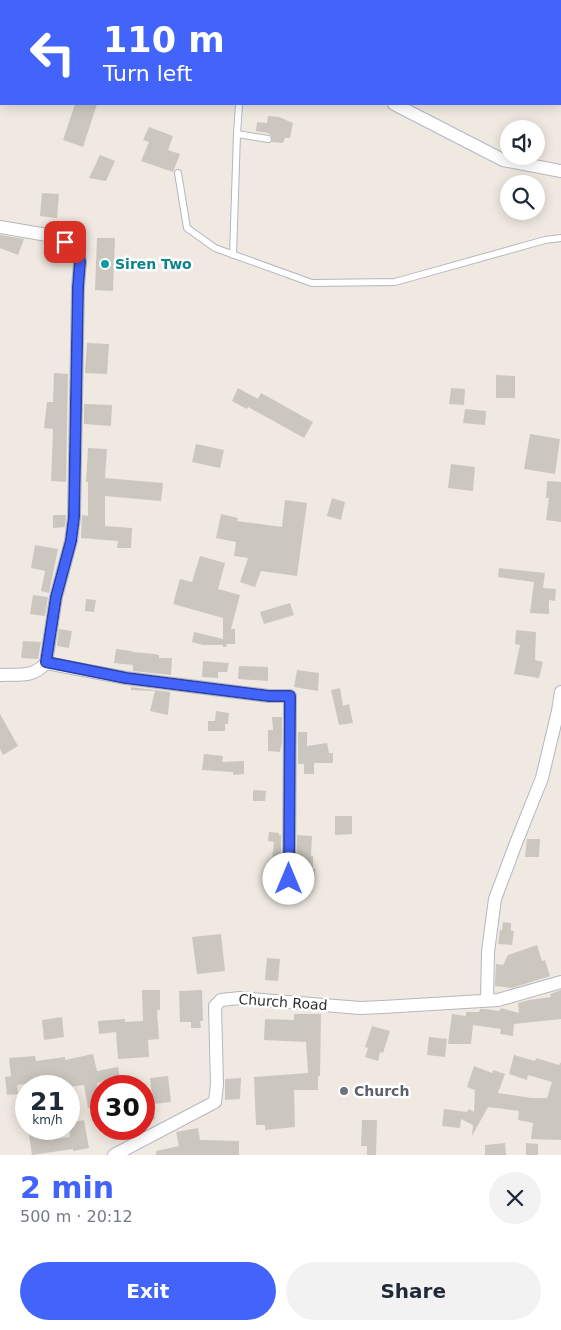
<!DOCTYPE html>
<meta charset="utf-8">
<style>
:root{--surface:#fff;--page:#f2f2f3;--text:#1f2937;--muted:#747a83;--accent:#4264fb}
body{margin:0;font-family:"DejaVu Sans",sans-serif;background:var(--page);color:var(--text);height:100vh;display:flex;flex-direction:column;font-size:19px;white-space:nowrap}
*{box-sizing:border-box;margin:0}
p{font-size:16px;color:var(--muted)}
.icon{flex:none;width:28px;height:28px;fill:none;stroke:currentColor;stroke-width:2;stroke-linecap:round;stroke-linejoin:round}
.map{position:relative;height:1155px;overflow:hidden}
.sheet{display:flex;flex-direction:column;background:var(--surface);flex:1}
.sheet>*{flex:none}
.banner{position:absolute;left:0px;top:0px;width:561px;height:105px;box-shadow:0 2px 12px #0003;background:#4264fb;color:#fff;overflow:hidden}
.buttons{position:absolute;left:500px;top:120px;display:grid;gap:10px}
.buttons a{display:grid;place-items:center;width:45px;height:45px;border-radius:50%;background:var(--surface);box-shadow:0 2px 12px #0003;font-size:25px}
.speed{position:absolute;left:15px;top:1075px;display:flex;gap:10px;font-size:25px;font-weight:700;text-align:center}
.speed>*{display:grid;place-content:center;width:65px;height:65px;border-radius:50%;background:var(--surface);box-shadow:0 2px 12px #0003;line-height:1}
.speed small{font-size:12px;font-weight:400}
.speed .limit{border:8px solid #d22;background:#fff;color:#111}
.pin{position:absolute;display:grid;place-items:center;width:42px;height:42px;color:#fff;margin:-21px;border-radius:10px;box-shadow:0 2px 8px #0006}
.me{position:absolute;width:55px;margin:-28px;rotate:0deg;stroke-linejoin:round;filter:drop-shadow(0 0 4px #0008)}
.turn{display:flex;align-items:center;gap:18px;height:105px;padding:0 20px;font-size:22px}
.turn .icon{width:65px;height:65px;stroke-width:2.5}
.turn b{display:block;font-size:35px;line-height:42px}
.round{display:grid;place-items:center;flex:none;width:52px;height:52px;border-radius:26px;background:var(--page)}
.overview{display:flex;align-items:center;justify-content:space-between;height:85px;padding:0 20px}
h1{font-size:30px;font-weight:700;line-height:38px;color:var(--accent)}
.primary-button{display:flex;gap:10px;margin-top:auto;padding:10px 20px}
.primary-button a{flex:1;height:58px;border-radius:30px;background:var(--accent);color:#fff;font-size:20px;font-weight:700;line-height:58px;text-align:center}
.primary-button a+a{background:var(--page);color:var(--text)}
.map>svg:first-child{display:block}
.building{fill:#cbc7bf}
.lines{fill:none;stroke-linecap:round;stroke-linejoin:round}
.service-casing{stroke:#b4b7c1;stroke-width:8}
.minor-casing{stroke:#b4b7c1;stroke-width:14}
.tertiary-casing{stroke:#b4b7c1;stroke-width:18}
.service{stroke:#fff;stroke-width:6}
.minor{stroke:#fff;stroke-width:12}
.tertiary{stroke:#fff;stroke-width:16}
.route-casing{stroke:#2b41a3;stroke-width:12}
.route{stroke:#4264fb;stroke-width:9}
.culture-dot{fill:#0f9aa8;stroke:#fff;stroke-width:2}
.worship-dot{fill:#6b7280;stroke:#fff;stroke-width:2}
.labels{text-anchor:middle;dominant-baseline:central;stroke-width:5;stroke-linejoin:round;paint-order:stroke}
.culture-label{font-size:14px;font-weight:bold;fill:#0d838f;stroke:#fff;text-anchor:start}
.street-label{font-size:14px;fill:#2e2e2e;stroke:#fff}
.worship-label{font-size:14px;font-weight:bold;fill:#5b616d;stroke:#fff;text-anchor:start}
</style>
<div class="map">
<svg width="561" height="1155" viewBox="0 0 561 1155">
<rect width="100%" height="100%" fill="#efe9e1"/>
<g class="building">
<polygon points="75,104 97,104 83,147 63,140"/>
<polygon points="268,116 279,117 293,123 290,138 285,138 283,143 272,142 272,137 268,133 256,131 257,122 267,123"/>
<polygon points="149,127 173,136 168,150 180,154 173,172 141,161 149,142 143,140"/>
<polygon points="100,155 115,161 106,181 89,178"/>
<polygon points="42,193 59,194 57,218 40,216"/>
<polygon points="0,235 24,239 18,255 0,248"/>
<polygon points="97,238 115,238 113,291 95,290"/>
<polygon points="51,244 71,253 72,261 48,256"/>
<polygon points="87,343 109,344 107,374 85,373"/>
<polygon points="54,373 68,374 66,482 51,481 53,429 44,428 47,402 53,402"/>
<polygon points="496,375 515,376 515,398 496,398"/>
<polygon points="238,388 258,399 261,393 313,422 304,438 248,407 247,409 232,401"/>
<polygon points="451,388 465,389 464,405 449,404"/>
<polygon points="84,404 112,405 111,426 84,424"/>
<polygon points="465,409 486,411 485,425 463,423"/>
<polygon points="530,434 560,439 555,474 524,469"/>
<polygon points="196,444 224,450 220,468 192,462"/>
<polygon points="88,448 107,449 105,478 163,483 161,501 105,496 105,526 132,528 131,548 117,548 118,541 81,538 82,515 88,516 88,482 86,482"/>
<polygon points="451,464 475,467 473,491 448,488"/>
<polygon points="547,481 561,482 561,522 546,520 549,498 546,498"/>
<polygon points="332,498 345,502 341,520 327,516"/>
<polygon points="285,500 307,503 297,576 261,571 255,587 240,582 248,558 234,556 236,542 216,538 221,514 238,518 237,521 282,527"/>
<polygon points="53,515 66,515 65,527 53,528"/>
<polygon points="35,545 58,549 49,593 41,591 45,571 31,568"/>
<polygon points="200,556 225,563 218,589 240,595 231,629 235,629 235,644 227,644 226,647 223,647 223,645 203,645 192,642 194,632 223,639 223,618 173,604 180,579 192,582"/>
<polygon points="499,568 545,573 543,588 556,589 555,601 549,600 549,614 530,613 534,582 498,577"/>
<polygon points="33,595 48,597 45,616 30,614"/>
<polygon points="86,599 96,600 94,612 85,611"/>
<polygon points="290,603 294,615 264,624 260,612"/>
<polygon points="59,629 72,631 69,648 57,646"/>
<polygon points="516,630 536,632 535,660 543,662 539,678 514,674 520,645 515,644"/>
<polygon points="23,641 41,642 38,659 21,658"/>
<polygon points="116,649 132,651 132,652 155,654 159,655 159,658 172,658 171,675 133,671 133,665 114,663"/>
<polygon points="203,661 229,663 227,672 218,672 218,678 202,677"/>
<polygon points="239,666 268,667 268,681 238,679"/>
<polygon points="297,670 319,673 318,691 294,687"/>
<polygon points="131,687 170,692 168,715 150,711 155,691 131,690"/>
<polygon points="340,688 343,706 349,704 353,723 339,725 331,690"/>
<polygon points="216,711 229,713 228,724 225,724 225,731 208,731 208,721 215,721"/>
<polygon points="0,714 18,746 3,755 0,749"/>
<polygon points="272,717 282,717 282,742 280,752 268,751 268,730 273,730"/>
<polygon points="298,732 307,732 307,746 327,743 329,753 333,753 333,763 314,763 314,774 304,774 304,764 298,764"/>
<polygon points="204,754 223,756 222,762 244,761 244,774 233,775 233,772 202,770"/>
<polygon points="253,790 266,791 265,801 253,801"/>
<polygon points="335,816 352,816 352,834 335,835"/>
<polygon points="269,832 279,833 279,835 281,835 281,879 284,886 269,884 274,842 268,841"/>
<polygon points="297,835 312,836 311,856 313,856 313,869 315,869 315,881 296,882"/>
<polygon points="527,839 540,839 539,857 525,857"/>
<polygon points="503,922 511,923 511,931 514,931 512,945 498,944 500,930 502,930"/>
<polygon points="221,934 225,971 197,974 192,937"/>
<polygon points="537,945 542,961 545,960 550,976 512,988 495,986 496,964 503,965 508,955"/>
<polygon points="267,958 280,959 278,981 265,980"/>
<polygon points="142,990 160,990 160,1010 157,1010 159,1039 148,1040 149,1057 118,1059 116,1032 99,1034 98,1021 125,1019 125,1022 143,1021"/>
<polygon points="202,990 203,1021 200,1021 201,1028 191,1028 191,1022 180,1022 179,991"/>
<polygon points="561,990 561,1019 514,1024 513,1036 500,1034 501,1029 473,1025 471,1044 448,1044 452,1014 466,1016 466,1012 479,1012 480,1009 485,1009 499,1011 501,1008 519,1013 518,1003 529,1000 551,997 550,994"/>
<polygon points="294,1014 321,1014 320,1076 318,1076 318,1090 294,1090 295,1127 265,1130 265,1125 256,1125 254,1077 308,1073 306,1042 264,1040 265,1019 294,1020"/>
<polygon points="62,1017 64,1037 44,1040 42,1020"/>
<polygon points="372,1026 390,1031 383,1053 380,1052 378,1061 365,1057 368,1048 365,1047"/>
<polygon points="429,1037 447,1039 445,1057 427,1055"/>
<polygon points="93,1054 97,1071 118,1067 120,1079 97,1083 101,1105 88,1108 84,1085 69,1087 55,1086 54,1081 17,1085 18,1094 7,1095 5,1077 11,1076 9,1058 35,1056 36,1061 65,1057 65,1060"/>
<polygon points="514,1055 535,1061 536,1058 559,1065 561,1062 561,1140 531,1139 533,1123 518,1120 519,1111 488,1107 472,1136 473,1125 461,1119 460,1128 442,1126 444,1109 467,1112 469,1109 474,1112 475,1090 467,1087 474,1066 492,1073 493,1070 505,1074 498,1093 532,1098 547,1098 552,1082 528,1075 527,1080 509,1074"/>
<polygon points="168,1076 171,1102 153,1104 150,1078"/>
<polygon points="241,1078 240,1099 225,1100 225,1079"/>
<polygon points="153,1106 155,1119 144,1122 144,1109"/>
<polygon points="84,1120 89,1148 73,1151 73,1149 32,1155 28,1129 47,1129 49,1140 70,1137 69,1123"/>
<polygon points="362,1120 377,1120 376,1155 367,1155 367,1146 361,1146"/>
<polygon points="198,1128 200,1140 239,1141 239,1155 156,1155 156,1151 179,1146 176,1132"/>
<polygon points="505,1143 506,1155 485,1155 485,1145"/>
<polygon points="526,1143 538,1144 538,1155 526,1155"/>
</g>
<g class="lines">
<defs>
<g id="service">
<polyline points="237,134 239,104"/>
<polyline points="178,173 187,228 215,248 312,283 395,282 545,240 561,238"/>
<polyline points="233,255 237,134 268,139"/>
</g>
<g id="minor">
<polyline points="351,1 352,0"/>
<polyline points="560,86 561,86"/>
<polyline points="394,104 503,160 561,171"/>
<polyline points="0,227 53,236 78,248 80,262 78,287 74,517 71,541 56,597 46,663"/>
<path d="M0,675C19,674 33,678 46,663L126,678L269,696H290L289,879"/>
<polyline points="487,1000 488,952 495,899 516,843 542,778 558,711 561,692"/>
<polyline points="114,1155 215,1102 217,1084 215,1006 221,1000 240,998 360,1008 383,1007 498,1000 561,982"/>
</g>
<g id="tertiary">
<polyline points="55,1 56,0"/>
<polyline points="0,79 1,77"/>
</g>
</defs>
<use href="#service" class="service-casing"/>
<use href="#minor" class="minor-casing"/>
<use href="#tertiary" class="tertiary-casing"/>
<use href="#service" class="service"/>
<use href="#minor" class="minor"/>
<use href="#tertiary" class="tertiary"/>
</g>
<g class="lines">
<defs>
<polyline id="route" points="65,242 78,248 80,262 78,287 74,517 71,541 56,597 46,662 126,678 269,696 290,696 289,879"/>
</defs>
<use href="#route" class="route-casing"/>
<use href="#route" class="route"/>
</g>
<circle class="culture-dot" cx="105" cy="264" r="5"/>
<circle class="worship-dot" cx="344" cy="1091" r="5"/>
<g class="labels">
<g class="culture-label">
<text x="115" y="264">Siren Two</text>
</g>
<g class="street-label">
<text transform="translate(283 1002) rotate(4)">Church Road</text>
</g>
<g class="worship-label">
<text x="354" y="1091">Church</text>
</g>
</g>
</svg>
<div class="buttons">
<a><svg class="icon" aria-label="sound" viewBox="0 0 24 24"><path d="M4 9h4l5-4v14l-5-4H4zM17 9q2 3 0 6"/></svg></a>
<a><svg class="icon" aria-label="search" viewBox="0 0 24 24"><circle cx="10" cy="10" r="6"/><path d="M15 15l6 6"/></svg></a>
</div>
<div class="speed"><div>21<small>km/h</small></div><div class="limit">30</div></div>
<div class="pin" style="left:65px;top:242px;background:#d93025"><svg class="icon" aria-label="arrive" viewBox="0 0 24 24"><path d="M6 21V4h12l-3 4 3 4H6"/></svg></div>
<svg class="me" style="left:289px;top:879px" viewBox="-20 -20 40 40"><circle r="19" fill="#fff"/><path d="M0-13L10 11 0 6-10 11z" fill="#4264fb"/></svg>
<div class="banner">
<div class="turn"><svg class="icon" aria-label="left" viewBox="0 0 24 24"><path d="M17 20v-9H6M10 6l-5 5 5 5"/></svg><div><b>110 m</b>Turn left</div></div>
</div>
</div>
<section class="sheet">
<div class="overview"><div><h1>2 min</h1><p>500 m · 20:12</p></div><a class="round"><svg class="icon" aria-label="close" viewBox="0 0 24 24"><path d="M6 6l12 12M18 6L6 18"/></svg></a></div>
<div class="primary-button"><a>Exit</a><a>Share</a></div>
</section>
